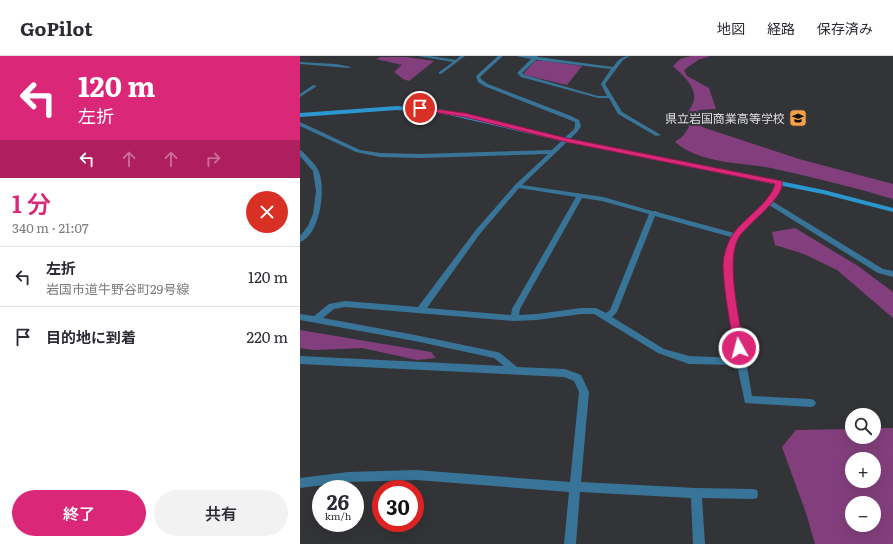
<!DOCTYPE html>
<html lang="ja">
<meta charset="utf-8">
<style>
:root{--surface:#fff;--page:#f2f2f3;--text:#2b2b33;--muted:#7c7c81;--line:#e1e1e2;--accent:#db2777}
body{margin:0;font-family:Literata,"Noto Sans JP",serif;background:var(--page);color:var(--text);height:100vh;display:flex;flex-direction:column;font-size:15px;white-space:nowrap}
*{box-sizing:border-box;margin:0}
p{font-size:13px;color:var(--muted)}
.icon{flex:none;width:22px;height:22px;fill:none;stroke:currentColor;stroke-width:2;stroke-linecap:round;stroke-linejoin:round}
.map{position:relative;flex:1;overflow:hidden}
.drawer{display:flex;flex-direction:column;background:var(--surface);width:300px}
.drawer>*{flex:none}
.guide{background:#db2777;color:#fff;overflow:hidden}
.controls{position:absolute;left:545px;top:352px;display:grid;gap:8px}
.controls a{display:grid;place-items:center;width:36px;height:36px;border-radius:50%;background:var(--surface);box-shadow:0 4px 16px #0002;font-size:20px}
.speed{position:absolute;left:12px;top:424px;display:flex;gap:8px;font-size:20px;font-weight:700;text-align:center}
.speed>*{display:grid;place-content:center;width:52px;height:52px;border-radius:50%;background:var(--surface);box-shadow:0 4px 16px #0002;line-height:1}
.speed small{font-size:10px;font-weight:400}
.speed .limit{border:6px solid #d22;background:#fff;color:#111}
.pin{position:absolute;display:grid;place-items:center;width:34px;height:34px;color:#fff;margin:-17px;border:2px solid #fff;border-radius:50%;box-shadow:0 1px 4px #0007}
.me{position:absolute;width:44px;margin:-22px;rotate:353deg;stroke-linejoin:round;filter:drop-shadow(0 0 3px #0008)}
.turn{display:flex;align-items:center;gap:14px;height:84px;padding:0 12px;font-size:18px}
.turn .icon{width:52px;height:52px;stroke-width:2.5}
.turn b{display:block;font-size:28px;line-height:34px}
.lanes{display:flex;align-items:center;height:38px;padding:0 12px;background:#0003;justify-content:center;gap:20px;direction:ltr}
.lanes .off{opacity:.35}
.round{display:grid;place-items:center;flex:none;width:42px;height:42px;border-radius:21px;background:var(--page)}
.headline{display:flex;align-items:center;justify-content:space-between;height:68px;padding:0 12px}
h1{font-size:24px;font-weight:600;line-height:30px;color:var(--accent)}
.button{display:flex;gap:8px;margin-top:auto;padding:8px 12px}
.button a{flex:1;height:46px;border-radius:24px;background:var(--accent);color:#fff;font-size:16px;font-weight:600;line-height:46px;text-align:center}
.button a+a{background:var(--page);color:var(--text)}
ul{padding:0;list-style:none}
li{display:flex;align-items:center;gap:12px;height:60px;padding:0 12px;border-top:1px solid var(--line)}
li div{flex:1}
li b{display:block;font-size:15px}
li em{font-style:normal}
header{display:flex;align-items:center;gap:24px;box-sizing:border-box;height:56px;padding:0 20px;background:var(--surface);border-bottom:1px solid var(--line)}
header strong{font-size:19px}
nav{display:flex;gap:22px;margin-inline-start:auto;font-size:14px}
main{display:flex;flex:1;min-height:0}
.map>svg:first-child{display:block}
.green{fill:#833f7d;fill-rule:evenodd}
.lines{fill:none;stroke-linecap:round;stroke-linejoin:round}
.street{fill:#387498;fill-rule:evenodd}
.secondary{fill:#2a97d0;fill-rule:evenodd}
.route{fill:#db2777;stroke:#8e194d}
.labels{text-anchor:middle;dominant-baseline:central;stroke-width:4;stroke-linejoin:round;paint-order:stroke}
.far-poi-label{font-size:12px;fill:#dedee0;stroke:#333437;text-anchor:end}
</style>
<header>
<strong>GoPilot</strong>
<nav><a>地図</a><a>経路</a><a>保存済み</a></nav>
</header>
<main>
<section class="drawer">
<div class="guide">
<div class="turn"><svg class="icon" aria-label="left" viewBox="0 0 24 24"><path d="M17 20v-9H6M10 6l-5 5 5 5"/></svg><div><b>120 m</b>左折</div></div>
<div class="lanes"><svg class="icon" aria-label="left" viewBox="0 0 24 24"><path d="M17 20v-9H6M10 6l-5 5 5 5"/></svg><svg class="icon off" aria-label="ahead" viewBox="0 0 24 24"><path d="M12 20V5M6 11l6-6 6 6"/></svg><svg class="icon off" aria-label="ahead" viewBox="0 0 24 24"><path d="M12 20V5M6 11l6-6 6 6"/></svg><svg class="icon off" aria-label="right" viewBox="0 0 24 24"><path d="M7 20v-9h11M14 6l5 5-5 5"/></svg></div>
</div>
<div class="headline"><div><h1>1 分</h1><p>340 m · 21:07</p></div><a class="round" style="background:#d93025;color:#fff"><svg class="icon" aria-label="close" viewBox="0 0 24 24"><path d="M6 6l12 12M18 6L6 18"/></svg></a></div>
<ul>
<li><svg class="icon" aria-label="left" viewBox="0 0 24 24"><path d="M17 20v-9H6M10 6l-5 5 5 5"/></svg><div><b>左折</b><p>岩国市道牛野谷町29号線</p></div><em>120 m</em></li>
<li><svg class="icon" aria-label="arrive" viewBox="0 0 24 24"><path d="M6 21V4h12l-3 4 3 4H6"/></svg><div><b>目的地に到着</b></div><em>220 m</em></li>
</ul>
<div class="button"><a>終了</a><a>共有</a></div>
</section>
<div class="map">
<svg width="593" height="488" viewBox="0 0 593 488">
<rect width="100%" height="100%" fill="#333437"/>
<g class="green">
<path d="M391,0H410L398,4L384,14L387,20L409,32L416,53L398,54L402,71L499,103L593,128V143C553,131 512,121 471,112C438,106 401,108 375,86L383,80L389,71L387,58C389,54 392,50 393,47C399,32 382,19 373,10L380,3Z"/>
<polygon points="81,1 106,1 134,5 109,25 103,23 94,16 102,9 76,3"/>
<polygon points="235,5 244,5 282,10 267,29 225,19 224,17"/>
<polygon points="495,172 558,210 593,236 593,262 537,214 504,198 475,189 472,176"/>
<polygon points="0,274 131,296 136,302 117,304 62,292 14,294 0,292"/>
<path d="M574,372H593V488H515L506,457L482,391L496,374L552,373V381H574ZM552,403H574V425H552ZM552,447H574V469H552Z"/>
</g>
<g class="lines">
<g class="street">
<polygon points="118,0 130,0 156,4 160,0 165,0 141,18 139,18 139,16 153,6"/>
<path d="M198,0H203L180,21L182,24L188,28L271,60L279,64L281,70L278,75L268,85L222,129L303,141L352,155H356L357,156L434,177C444,165 458,155 468,143C472,137 474,127 479,124L482,126L479,134L472,145L583,213L593,215V221L578,217L469,149L439,180L434,189L432,201V223L452,340L511,343L514,344L516,347L514,350L511,351L445,347L437,309L389,308L358,297L294,258H281L237,264L214,265L45,251L34,253L23,262L115,279L197,296L200,297L217,311L265,313L281,319L289,336L281,426L396,432L453,433L457,434L458,438L457,442L453,443L402,442L405,488H393L391,442L280,436L276,488H264L269,436L116,424L48,426L0,432V422L48,416L116,414L270,426L279,336L274,325L264,321L0,308V300L204,310L194,302L115,285L0,264V258L14,260L29,248L45,245L118,251L175,175L215,129L248,98L121,102L80,101L56,96L0,70V66L60,94L80,97L121,98L252,94L274,73L275,70V66L184,30L178,26L176,20ZM219,132L276,141L212,253L211,259L127,252L179,179ZM282,142L302,145L349,158L310,254L306,257L296,252H281L237,258L219,259L220,253ZM355,160L431,181L425,197L424,218L436,302L389,300L364,293L312,261L317,256Z"/>
<path d="M216,0H237L238,1L313,11C318,4 321,0 330,0L323,4L305,28L322,56L361,79L356,80L318,58L309,42H298L221,21L217,17L231,3ZM236,4L311,13L301,28L307,40H298L225,19L222,17Z"/>
<polygon points="0,6 36,8 51,11 49,12 0,8"/>
<polygon points="13,29 17,30 0,41 0,38"/>
<path d="M0,94L2,95C8,102 16,108 19,116C26,134 20,179 0,186V180L8,170L13,158L16,135L13,115L0,100Z"/>
</g>
<polygon class="secondary" points="97,50 140,53 266,82 524,134 593,152 593,156 523,138 266,86 140,57 97,54 0,61 0,57"/>
</g>
<path class="route" d="M118,51L165,57L266,82L482,125C486,141 448,167 439,181C425,204 440,265 444,292L442,295H435L434,292C430,265 424,238 423,210C423,200 427,187 433,178C445,161 470,147 475,128L266,86L165,61L120,54H118Z"/>
<defs>
<symbol id="school-square" viewBox="-11 -11 22 22"><rect x="-9" y="-9" width="18" height="18" rx="4" fill="#f7a149" stroke="#333437"/><path d="M0-5L7-2L0 1L-7-2ZM-4 1L0 2.5L4 1V4Q0 6-4 4Z" fill="#111"/></symbol>
</defs>
<g fill-rule="evenodd">
<use href="#school-square" x="488" y="52" width="20" height="20"/>
</g>
<g class="labels">
<g class="far-poi-label">
<text x="485" y="62">県立岩国商業高等学校</text>
</g>
</g>
</svg>
<div class="controls">
<a><svg class="icon" aria-label="search" viewBox="0 0 24 24"><circle cx="10" cy="10" r="6"/><path d="M15 15l6 6"/></svg></a>
<a>+</a>
<a>−</a>
</div>
<div class="speed"><div>26<small>km/h</small></div><div class="limit">30</div></div>
<div class="pin" style="left:120px;top:52px;background:#d93025"><svg class="icon" aria-label="arrive" viewBox="0 0 24 24"><path d="M6 21V4h12l-3 4 3 4H6"/></svg></div>
<svg class="me" style="left:439px;top:292px" viewBox="-20 -20 40 40"><circle r="17" fill="#db2777" stroke="#fff" stroke-width="3"/><path d="M0-11L8 9 0 5-8 9z" fill="#fff"/></svg>
</div>
</main>
